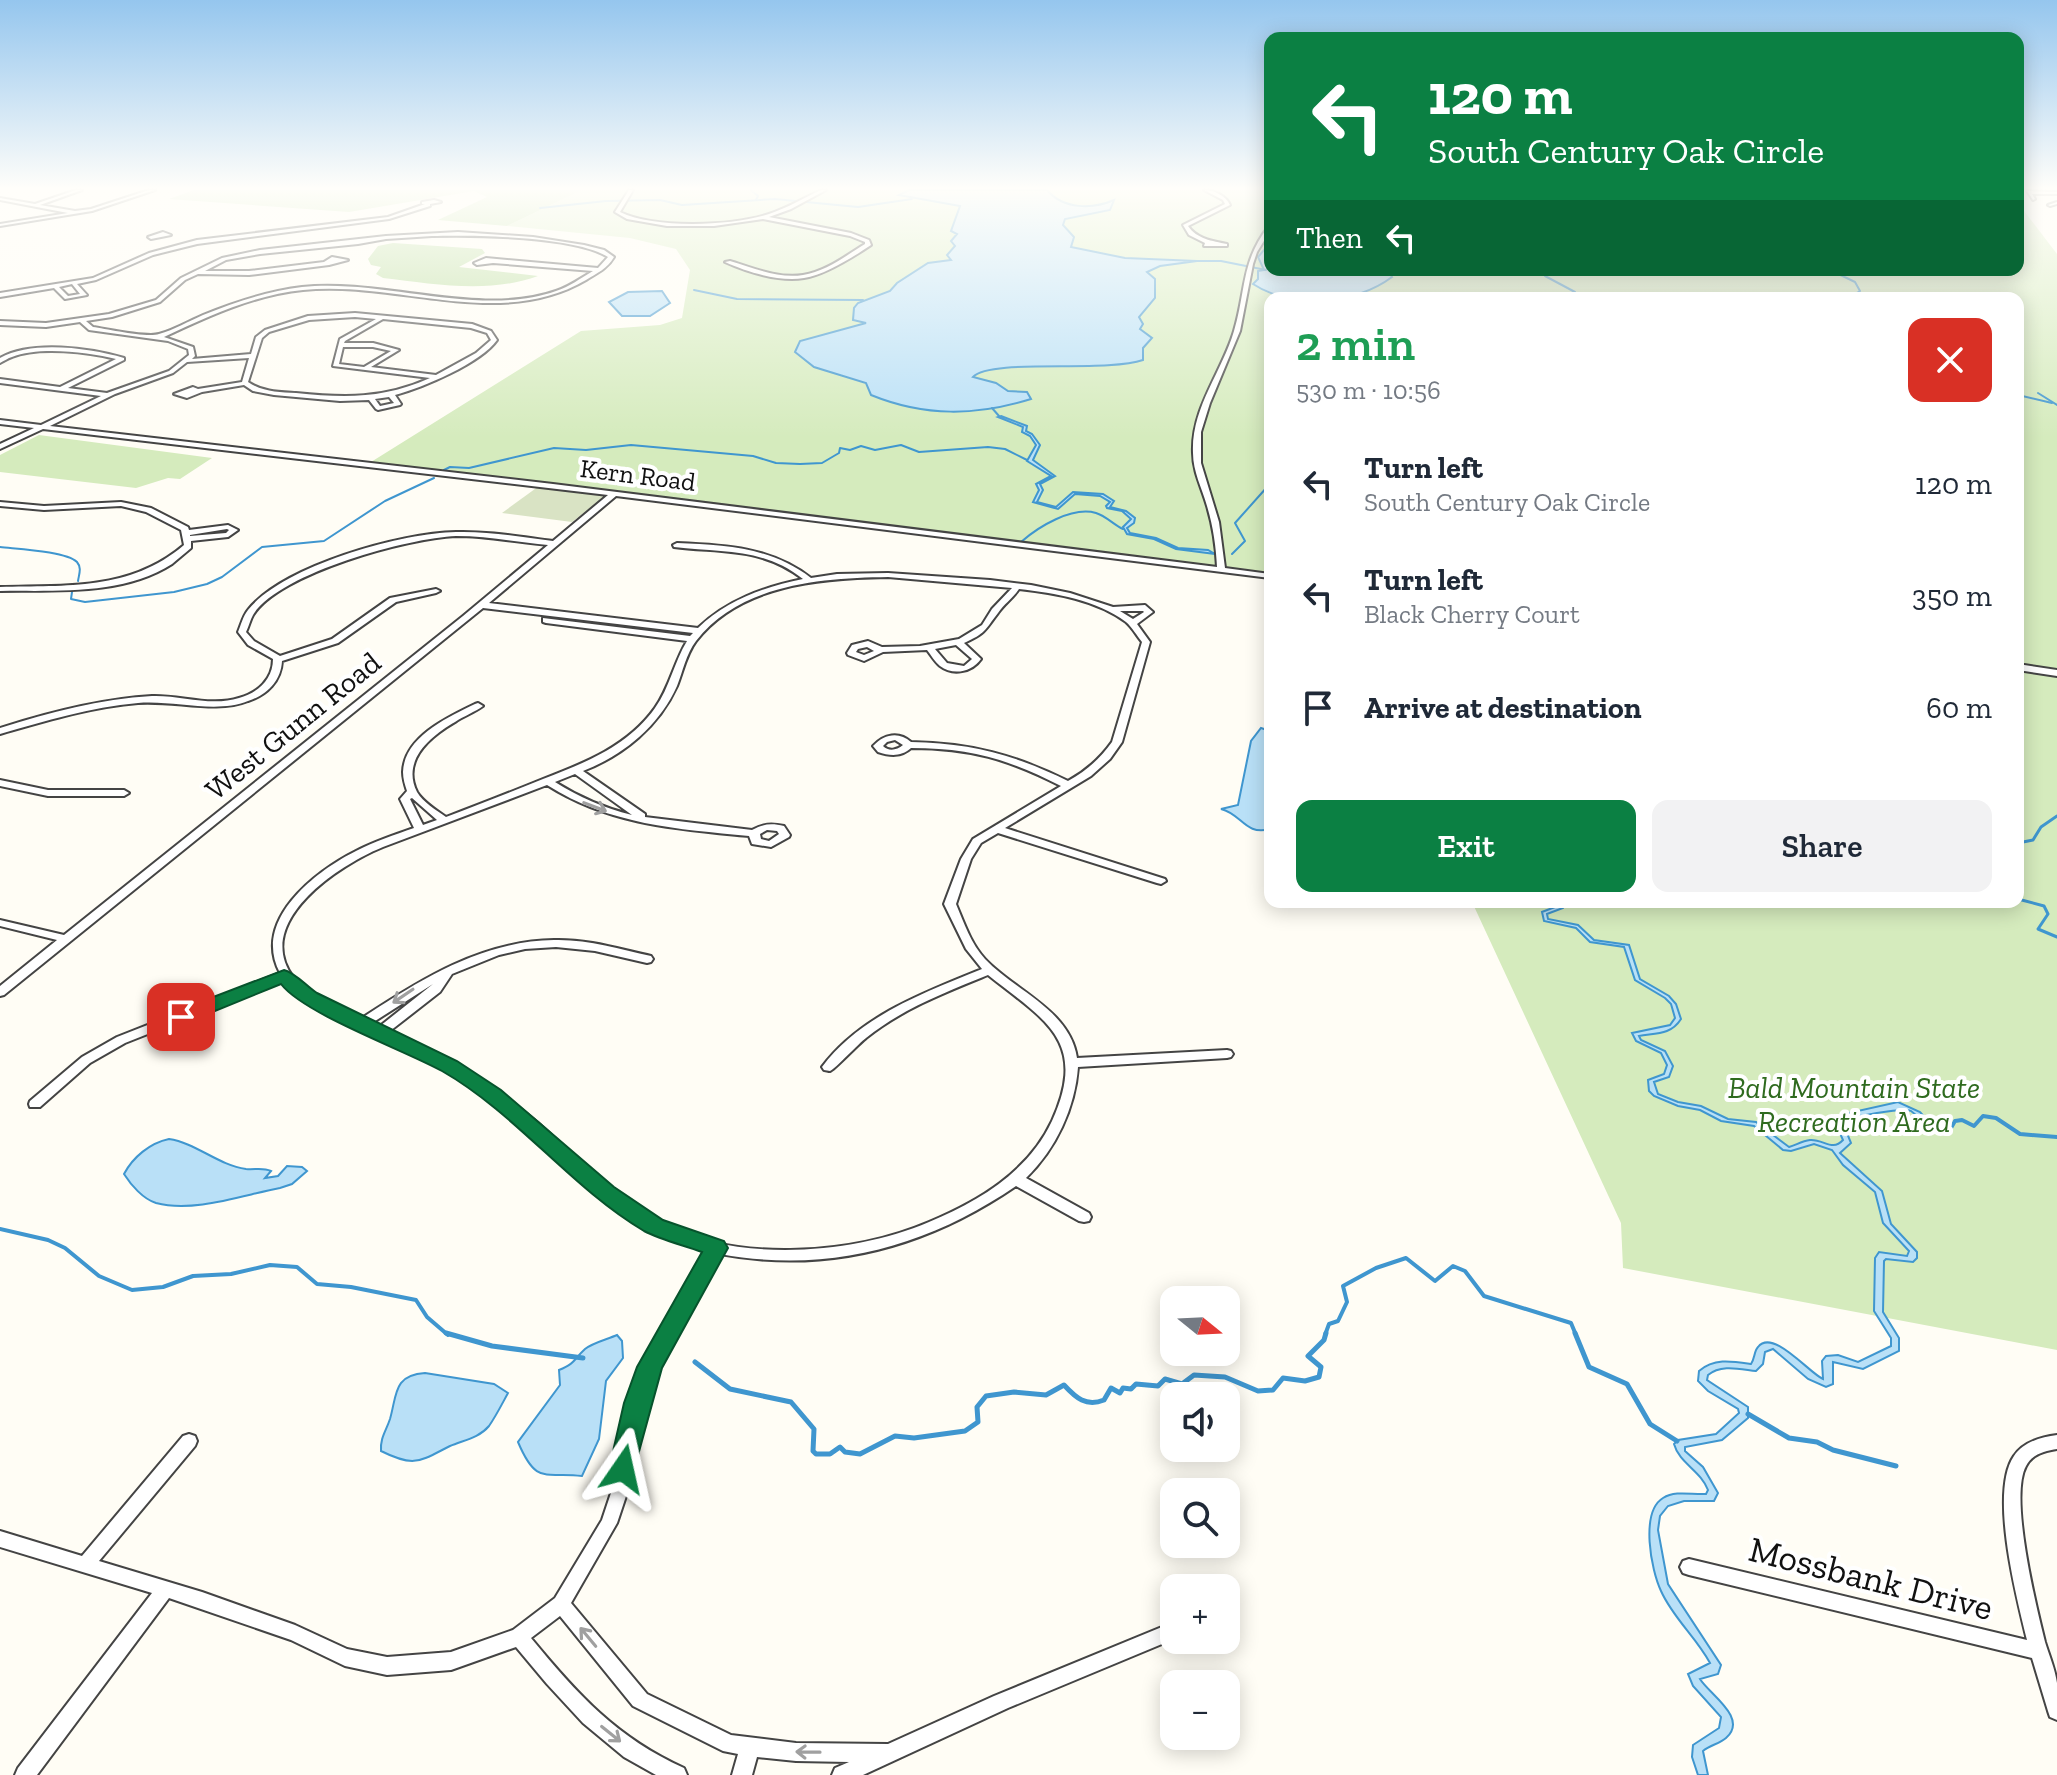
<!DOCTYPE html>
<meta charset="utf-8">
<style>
:root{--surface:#fff;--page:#f2f2f3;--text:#1f2937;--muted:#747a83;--accent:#0b8043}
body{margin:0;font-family:"Zilla Slab",serif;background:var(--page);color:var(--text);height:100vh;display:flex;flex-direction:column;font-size:30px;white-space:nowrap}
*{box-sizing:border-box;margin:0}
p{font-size:26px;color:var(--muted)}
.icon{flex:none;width:44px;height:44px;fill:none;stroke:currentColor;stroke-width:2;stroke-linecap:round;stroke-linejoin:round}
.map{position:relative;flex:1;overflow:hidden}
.panel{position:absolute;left:1264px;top:292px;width:760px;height:616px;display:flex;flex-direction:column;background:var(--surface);border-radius:16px;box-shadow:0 4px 20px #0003}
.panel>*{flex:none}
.top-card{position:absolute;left:1264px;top:32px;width:760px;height:244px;border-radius:16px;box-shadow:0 4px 20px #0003;background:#0b8043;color:#fff;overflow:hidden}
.needle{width:52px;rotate:108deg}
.tools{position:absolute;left:1160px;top:1286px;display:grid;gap:16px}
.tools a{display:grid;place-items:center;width:80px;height:80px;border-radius:16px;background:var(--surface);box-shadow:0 4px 20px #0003;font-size:40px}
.pin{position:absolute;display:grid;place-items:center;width:68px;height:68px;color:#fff;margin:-34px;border-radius:16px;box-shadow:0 4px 12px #0006}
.me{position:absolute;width:88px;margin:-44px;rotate:11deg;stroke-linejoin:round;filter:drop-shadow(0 0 6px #0008)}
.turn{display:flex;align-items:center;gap:28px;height:168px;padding:0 32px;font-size:36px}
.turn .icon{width:104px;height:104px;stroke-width:2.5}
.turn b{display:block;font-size:56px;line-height:68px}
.then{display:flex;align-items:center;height:76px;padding:0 32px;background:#0003;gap:16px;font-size:30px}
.round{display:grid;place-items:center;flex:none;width:84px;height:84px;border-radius:16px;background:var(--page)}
.summary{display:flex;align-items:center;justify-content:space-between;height:136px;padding:0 32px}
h1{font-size:48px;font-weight:600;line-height:60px;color:#1e9e55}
.action{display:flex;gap:16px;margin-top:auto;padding:16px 32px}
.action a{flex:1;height:92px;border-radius:16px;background:var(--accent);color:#fff;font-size:32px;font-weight:600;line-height:92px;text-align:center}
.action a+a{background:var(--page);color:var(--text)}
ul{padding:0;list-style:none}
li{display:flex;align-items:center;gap:24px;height:112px;padding:0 32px}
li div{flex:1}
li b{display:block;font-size:30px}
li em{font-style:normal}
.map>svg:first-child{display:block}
.green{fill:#d5ebbd}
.forest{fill:#b9dc9c}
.cemetery{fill:#d9e3c4}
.water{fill:#b9e0f7;stroke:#3f96cf;stroke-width:2}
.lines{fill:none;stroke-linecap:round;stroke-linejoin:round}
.stream-far3{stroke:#3f96cf;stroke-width:2}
.stream-far2{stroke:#3f96cf;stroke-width:3}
.stream-far1{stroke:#3f96cf;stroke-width:4}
.stream{stroke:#3f96cf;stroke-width:5}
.minor-casing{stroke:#444;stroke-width:4}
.minor{fill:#fff;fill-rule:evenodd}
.oneway{stroke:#a0a0a0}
.route{fill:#0b8043;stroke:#07532c;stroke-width:2}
.labels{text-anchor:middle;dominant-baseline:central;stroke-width:8;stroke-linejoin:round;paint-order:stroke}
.far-street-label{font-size:26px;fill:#111;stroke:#fff}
.street-label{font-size:30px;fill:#111;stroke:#fff}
.park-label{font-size:30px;font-style:italic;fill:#2f6b1f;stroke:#fff}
.near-street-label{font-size:36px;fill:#111;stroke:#fff}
</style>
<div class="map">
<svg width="2057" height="1775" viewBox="0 0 2057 1775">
<rect width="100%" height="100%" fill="#fffdf5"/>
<g class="green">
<polygon points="582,190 1270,190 1270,270 2018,270 2018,203 2057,254 2057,1350 1623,1268 1621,1223 1472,902 2018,902 2018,298 1270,298 1270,576 371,462 581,331 660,325 682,318 690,270 676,249 630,238 507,226"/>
<polygon points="39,435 212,458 180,479 168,478 136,488 0,472 0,455"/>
</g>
<g class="forest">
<polygon points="194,190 582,190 507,226 438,220 487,197 474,191 349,212 169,199"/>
<path d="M393,243L482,249L485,253L459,267L538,276C489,294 434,284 383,278L376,274L381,267L371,265L368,259L378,246Z"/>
</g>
<polygon class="cemetery" points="539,486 607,495 572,522 502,513"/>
<g class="water">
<path d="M909,190H1047C1064,210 1093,209 1114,200L1110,210L1065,219L1063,225L1074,237L1071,247L1125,258L1197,261L1160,266L1147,272L1155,279V298L1139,317L1143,324L1140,329L1152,338L1143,348V360C1106,373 991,358 973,377L996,383L1008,391L1027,392L1031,399C976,416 925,417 871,395L866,383L814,367L795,352L800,341L866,323L853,320L854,308L858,303L890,291L897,283L928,263L951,260L947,255L955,246L951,241L957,234L951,231L960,206L899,195Z"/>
<path d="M1270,243V270H1387L1392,277C1356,304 1291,309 1253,284L1258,279V271L1264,270L1258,257Z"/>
<polygon points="662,291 670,303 650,316 622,316 609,302 628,292"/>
<polygon points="1001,416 1027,426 1026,431 1032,434 1040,445 1033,460 1055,476 1040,484 1043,490 1037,502 1056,507 1073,492 1103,494 1114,501 1110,507 1126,511 1135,518 1134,523 1127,528 1130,533 1156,538 1178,548 1208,550 1215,554 1176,549 1154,539 1127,534 1123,527 1131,519 1122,511 1107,508 1106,506 1110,502 1100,496 1075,494 1058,509 1033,502 1039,490 1036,484 1051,476 1027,461 1036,445 1030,436 1022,432 1023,427 998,417"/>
<path d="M1261,728L1270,731V829C1245,836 1242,814 1221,809L1238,805L1251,741Z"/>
<path d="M1557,902L1565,904L1563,908L1547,914L1548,919L1578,925L1594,940L1629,945L1640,979L1669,996L1676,1004L1681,1019C1671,1035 1656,1033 1639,1036L1641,1040L1665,1051L1673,1066L1669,1077L1654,1082L1658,1094L1678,1102L1701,1106L1728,1119L1756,1122L1789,1147C1796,1145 1802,1141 1810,1140C1824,1139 1832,1152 1843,1140L1834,1120L1835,1116L1898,1102L1920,1112L1936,1129C1924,1127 1921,1118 1911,1111C1904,1107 1850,1117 1842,1121L1851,1143L1840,1153L1882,1191L1891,1224L1917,1252V1258L1913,1262L1886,1259L1884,1261L1883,1312L1899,1338V1351L1863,1369L1833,1362V1384L1826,1387L1808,1379L1773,1349L1765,1352L1763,1364L1756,1371C1739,1369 1721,1364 1708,1375L1707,1380L1748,1407V1418L1722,1440L1685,1447V1451L1703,1467L1718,1493L1714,1501H1684L1668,1506L1660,1516L1658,1530L1668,1584L1721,1665L1718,1674L1700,1679C1709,1694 1749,1718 1726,1738C1719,1744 1710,1745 1703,1751L1708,1775H1698L1692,1757L1693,1745L1719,1728L1721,1717L1693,1686L1688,1674L1710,1663C1696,1637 1673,1618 1661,1591C1651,1570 1640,1512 1663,1498C1676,1490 1692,1495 1706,1494L1708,1490C1701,1471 1679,1463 1674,1444L1678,1440L1716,1434L1739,1413L1738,1409L1708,1391L1698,1381L1699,1371C1714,1358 1731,1361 1751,1364C1755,1358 1754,1351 1758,1347C1773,1328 1809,1373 1823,1379L1822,1361L1826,1356L1838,1355L1858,1362L1891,1346V1338L1874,1311L1875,1258L1879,1252L1907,1256L1909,1251L1883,1223L1875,1192L1843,1165L1832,1150L1814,1144L1791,1151L1783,1150L1754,1126L1721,1121L1700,1110L1678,1106L1654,1096L1649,1091L1648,1080L1664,1074L1667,1065L1661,1053L1636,1041L1632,1033L1670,1025L1675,1018L1671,1004L1665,998L1635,980L1624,947L1590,942L1576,928L1544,921L1542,912L1558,906Z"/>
<path d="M169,1139C196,1143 218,1165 246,1169C255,1170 262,1167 271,1171L265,1178L278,1176L287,1166L302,1167L307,1171L292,1184L280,1188C243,1195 194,1213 156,1203C143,1199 131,1185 124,1174C133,1157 150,1143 169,1139Z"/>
<path d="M617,1335L622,1341L623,1358L606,1381L599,1439L582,1476C546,1471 537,1487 518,1442L560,1385L559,1370C576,1363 573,1360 585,1349C592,1343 608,1339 617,1335Z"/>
<path d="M425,1373L494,1384L508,1393C502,1404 496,1416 489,1426C479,1438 464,1440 450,1446C420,1461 415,1468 381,1451C380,1438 386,1431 390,1419C397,1395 393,1375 425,1373Z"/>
</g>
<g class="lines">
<g class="stream-far3">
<polyline points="751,190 758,196 756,200"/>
<polyline points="540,208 606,201 660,200 682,205 775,199 858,207 912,199"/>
<polyline points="1196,261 1221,261 1266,270"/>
<polyline points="1830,270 1855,282 1860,291 1850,297"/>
<polyline points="1545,276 1575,292 1574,298"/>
<polyline points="694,290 737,299 863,300"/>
<polyline points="2038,393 2057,405"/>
<polyline points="2018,395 2052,403"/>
<polyline points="992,408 999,416"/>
<polyline points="444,470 450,467 469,468 554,448 586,450 631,445 753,456 776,463 800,464 822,463 839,453 840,448 850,450 861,446 875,450 901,445 919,452 988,447 1005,449 1027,460"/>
<path d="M1021,542C1038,527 1072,506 1096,513C1106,516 1114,525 1123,529"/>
<path d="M0,547C17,549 66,551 77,562C82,568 79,574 78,581"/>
<polyline points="1232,554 1245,541 1235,523 1268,486"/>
<polyline points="72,592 71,599 85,602 174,592 207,584 222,577 262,547 324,541 385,501 434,478"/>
</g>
<g class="stream-far2">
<polyline points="2018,843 2033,840 2041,827 2057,816"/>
<polyline points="2018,863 2021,866 2018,873"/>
<polyline points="2018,899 2044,906 2048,914 2038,929 2057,937"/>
</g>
<g class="stream-far1">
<polyline points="1936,1129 1948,1133 1955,1121 1962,1120 1974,1126 1983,1116 1996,1118 2020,1134 2057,1137"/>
<polyline points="0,1229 48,1240 65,1248 99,1276 132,1290 163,1287 193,1276 231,1274 270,1265 297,1267 317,1284 351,1287 416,1300 427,1317 448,1335"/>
<polyline points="1325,1335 1329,1324 1338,1321 1347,1302 1343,1286 1376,1268 1406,1258 1435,1281 1453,1266 1465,1271 1484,1296 1571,1323 1576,1335"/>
</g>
<g class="stream">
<polyline points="446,1333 492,1346 583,1358"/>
<polyline points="1575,1333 1589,1367 1627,1384 1650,1424 1677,1441"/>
<path d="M695,1362L730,1389L791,1402L814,1429L813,1451L816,1454H830L840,1447L845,1452L860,1454L895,1436L914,1438L965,1431L978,1422L977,1407L986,1396L1014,1392L1046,1395L1064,1385C1076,1398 1086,1407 1104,1400L1111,1388L1120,1393L1123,1388L1131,1389L1136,1384L1158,1386L1165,1379L1182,1384L1194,1375L1225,1377L1258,1391L1273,1390L1283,1378L1305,1381L1319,1377L1321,1367L1308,1356L1324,1340L1326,1333"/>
<polyline points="1748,1414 1789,1438 1817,1442 1833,1450 1896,1466"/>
</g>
<defs>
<g id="minor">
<polygon points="76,190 82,190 40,205 75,211 91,209 149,190 155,190 92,211 0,226 0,224 68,213 0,200 0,198 35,204"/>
<path d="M629,190H633L620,212C655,229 732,226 769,214C787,208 804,198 821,190H826L791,209L769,217L851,233L869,240L871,245C853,257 825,275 804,278C779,282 747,272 725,262L730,261C753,268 779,279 803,275C825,272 847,255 865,244V242L850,236L763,219L714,226H667L627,219L615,212Z"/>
<path d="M1204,190C1214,190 1226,196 1230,205L1188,226C1197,239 1212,241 1227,244V246H1204L1205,243L1189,235L1183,225L1225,204L1223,200Z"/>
<polygon points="2027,191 2057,192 2057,194 2032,194 2035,199 2033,200"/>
<path d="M434,200L441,202L430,204V206L389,219L197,244L153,255L96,280L77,284L87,295L65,299L54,288L0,297V293L93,278L149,253L197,240L388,217L425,204H422V202ZM72,284L80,294L68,296L59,287Z"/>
<polygon points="2057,202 2057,204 2050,206 2048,205"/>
<path d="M1268,227H1270V231L1257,252L1253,264L1240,331L1210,403L1201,432V463L1219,522L1225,568L1270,574V578L616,496L489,603L698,628C727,600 764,587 803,579C762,547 722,553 674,547L673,545L677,543C725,545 771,547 811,578L837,574L888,573L990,580L1031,585L1070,593L1113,607L1145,605L1153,612L1137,624L1150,642L1122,742L1110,759L1091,776L1005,828L1165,879L1166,881L1161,884L1157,883L998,833L981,843L971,859L956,904C964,923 971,944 985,959C1015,991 1070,1010 1077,1058L1227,1050L1231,1051L1233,1054L1231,1057L1227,1058L1078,1067C1075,1108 1056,1149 1026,1178L1089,1213L1091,1217L1089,1221L1084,1222L1079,1221L1016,1186C927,1247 828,1274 720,1254L657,1368L645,1403L627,1493L617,1523L571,1603L647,1694L731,1735L796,1743L888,1744L994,1696L1174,1622V1639L1008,1708L863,1775H832L835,1768L849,1762L796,1761L757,1757L752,1775H732L738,1754L723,1751L633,1706L560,1616L531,1638C577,1694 617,1738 684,1768L687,1775H656L624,1757L583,1723L547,1684L516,1647L451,1670L387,1675L345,1666L291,1640L169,1598L37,1775H15L18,1768L152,1593L0,1547V1531L82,1556L183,1436L189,1434L195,1436L197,1441L195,1446L99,1561L202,1592L295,1625L347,1649L387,1657L451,1652L513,1630L555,1598L602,1520L611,1493L629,1403L642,1367L707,1251L677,1242L646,1228L605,1197L508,1113L466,1083L422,1057L306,1001L284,980L125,1043L90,1063L40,1107H30L29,1104L30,1101L82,1057L117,1037L280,973C252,921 314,872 356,851C375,841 394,835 414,828L400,799L407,791C405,785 403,779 403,772C404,737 448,717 475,704L478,703L483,706C475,712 464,716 455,722C431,736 401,760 417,792C423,802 436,810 446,817C478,805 511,792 543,779C585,763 628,746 655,708C670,687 674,662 687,641L546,623L543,622V618L690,636L693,633L483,608L4,995L0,996V986L57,940L0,926V920L64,935L463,616L548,545C517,542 487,536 456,536C408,538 279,573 253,615C250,620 249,626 246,632L254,641L280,656L332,639L390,598L436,589L440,591L436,593L396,602L338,643L282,661C281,681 267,695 248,701C216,714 174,700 138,703C90,707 46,721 0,734V728C50,712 100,699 152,696C181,695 211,707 239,698C258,693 273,679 273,659L248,645L238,632C241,625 243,616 248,610C283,566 400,533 456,532C488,531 521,537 553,541L608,495L43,429L0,449V444L34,428L0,424V420L41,425L101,396L0,383V379L60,387L116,359C89,352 38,346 12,357C8,358 4,361 0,363V358C32,340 90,348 124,358V360L68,388L107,393L169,371L189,355L188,349L168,341L89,330L80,322L46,327L0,325V321L46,323L109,314L156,300L181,278L222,258L260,250L386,236L458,232L533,237L584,245L604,250L614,257C607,269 597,273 586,280C499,331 396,280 303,290C254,295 208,316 164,337L193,347L195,356L192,359L251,354L256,337L265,330L308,316L355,313L472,324L491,331L497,340C481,363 422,388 395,395L401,404L400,405L378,410L376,409L369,400L340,401L274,395L253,391L244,385L202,392L187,398L174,394L193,387L198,389L242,382L249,358L187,362L173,373L115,394L50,426L553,484L1217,567C1216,546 1213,526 1207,506C1202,488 1193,472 1193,453C1191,408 1222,372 1234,331C1246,291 1241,262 1268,227ZM432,236C474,235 575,236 608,257L598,268L486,258L474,263L477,265L493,263L593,271C581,278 569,287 556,291C480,318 382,278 302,287C268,291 235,302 203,315C189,321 174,330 159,334C147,338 107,329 93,327L86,321L112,317L160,302L185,280L198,274L249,275L329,265L348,260L332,257L324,262L249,271H205L226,260L260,254L358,244L386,239ZM355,317L376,319L340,339L333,366L430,378C383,399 345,398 296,393C279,392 263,392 248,382L262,338L269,332L309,320ZM383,319L471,328L487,333L491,340L476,353L436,375L371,367L399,350L373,343H344L345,341ZM343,347H373L391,351L364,367L339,364ZM389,397L394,403L380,406L375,399ZM888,577L1012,588L992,609L982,625L959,639L920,646L882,647L868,641L852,645L847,653L848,655L864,661L883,652L927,650C931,655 935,662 940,666C953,676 972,672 981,659L964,643C986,633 984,631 998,613C1004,604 1013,598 1019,589C1055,593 1097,600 1126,622C1132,627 1137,636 1142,642L1112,742C1100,759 1086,771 1068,781C1015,755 971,743 911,742C899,731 884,734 873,746L878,752C890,756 901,757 911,748C970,748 1008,759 1061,786L973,839L961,859L944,904L966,949L982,969C925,992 860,1016 822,1067L824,1070C826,1070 828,1071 830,1071C834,1070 859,1043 866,1038C902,1009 946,992 988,975C1044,1020 1089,1040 1052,1121C1028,1172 979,1201 929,1222C854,1254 740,1263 665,1225C617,1201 578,1158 538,1123C493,1085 443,1056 390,1031L440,992L452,974L499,955L525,949L556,947L595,951L647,963L651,962L653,959L651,956C619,949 587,939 554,940C482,941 421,979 362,1018C339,1007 309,998 293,977C252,921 341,864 383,847L547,785C610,825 677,829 749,836L752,844L771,847L789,837L790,835L784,826C771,823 763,824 752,830L645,817V814L583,771C624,755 659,726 677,686C683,671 686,654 696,641C740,584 822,578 888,577ZM1120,611H1143L1144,612L1133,619ZM956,645L972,659L964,666L947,663L935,649ZM867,647L874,651L864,655L856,652L858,649ZM895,740L903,745C897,750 889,752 883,746L887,742ZM575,774L632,815C604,808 579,797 555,782ZM412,798L437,820L423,825L410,799ZM767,830L777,831L779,834L769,841L761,839L760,834ZM433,984L380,1026L372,1023Z"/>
<polygon points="163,232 171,235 151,239 148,237"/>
<path d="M0,502L44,506L121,502L151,508L188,527L189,530L228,525L238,530L228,537L191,541V548C185,553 178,559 172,564C122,596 56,590 0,591V587C67,585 130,591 184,545L181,530L146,512L121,506L44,510L0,506ZM227,529L229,530L226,533L190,536V535Z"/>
<polygon points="2018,664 2057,670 2057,676 2018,670"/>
<polygon points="0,780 48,790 124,790 129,793 124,796 48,796 0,786"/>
<path d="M2057,1435V1449C2045,1451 2032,1454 2026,1466C2009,1497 2036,1606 2045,1642C2049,1655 2055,1669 2057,1683C2057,1695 2057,1708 2057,1720L2050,1717L2048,1711L2032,1658L1689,1575L1683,1573L1680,1567L1683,1561L1689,1559L2027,1640C2017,1599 1989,1492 2014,1456C2023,1442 2041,1437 2057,1435Z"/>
</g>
</defs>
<use href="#minor" class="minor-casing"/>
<use href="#minor" class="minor"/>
</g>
<defs><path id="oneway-shaft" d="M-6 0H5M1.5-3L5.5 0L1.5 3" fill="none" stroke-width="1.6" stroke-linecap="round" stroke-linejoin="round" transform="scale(2)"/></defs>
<g class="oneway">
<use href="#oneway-shaft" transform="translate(595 807) rotate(21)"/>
<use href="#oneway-shaft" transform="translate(403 996) rotate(146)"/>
<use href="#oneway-shaft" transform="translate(588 1637) rotate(-130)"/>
<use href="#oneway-shaft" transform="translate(611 1734) rotate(39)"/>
<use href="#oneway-shaft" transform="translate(808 1752) rotate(-179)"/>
</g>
<linearGradient id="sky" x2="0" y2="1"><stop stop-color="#95c6ee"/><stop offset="0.43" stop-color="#fffefa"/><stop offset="1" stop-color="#fffefa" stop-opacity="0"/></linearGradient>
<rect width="2057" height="438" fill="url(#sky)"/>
<path class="route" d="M284,970C296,973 307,987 317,993L457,1061L501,1090L614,1187L663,1220L724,1241L728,1248L662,1368L632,1477L623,1481L613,1477L609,1469L624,1403L637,1367L702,1252C683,1245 661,1240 644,1231C570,1187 517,1114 442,1071C404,1050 304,1014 281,984L188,1022H174L171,1017L174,1012Z"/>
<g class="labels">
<g class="far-street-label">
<text transform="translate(638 475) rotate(7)">Kern Road</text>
</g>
<g class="street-label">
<text transform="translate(293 726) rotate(-39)">West Gunn Road</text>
</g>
<g class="park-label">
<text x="1854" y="1088">Bald Mountain State<tspan x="1854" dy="34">Recreation Area</tspan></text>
</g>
<g class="near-street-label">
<text transform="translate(1871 1578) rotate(14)">Mossbank Drive</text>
</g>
</g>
</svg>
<div class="tools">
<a><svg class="needle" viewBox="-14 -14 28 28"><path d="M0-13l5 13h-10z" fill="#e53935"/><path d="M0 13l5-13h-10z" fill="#747a83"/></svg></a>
<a><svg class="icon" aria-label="sound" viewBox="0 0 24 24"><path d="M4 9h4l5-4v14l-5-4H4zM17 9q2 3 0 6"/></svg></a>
<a><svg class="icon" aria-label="search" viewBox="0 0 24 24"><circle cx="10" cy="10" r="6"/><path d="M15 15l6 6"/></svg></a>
<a>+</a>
<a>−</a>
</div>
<div class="pin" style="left:181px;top:1017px;background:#d93025"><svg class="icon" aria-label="arrive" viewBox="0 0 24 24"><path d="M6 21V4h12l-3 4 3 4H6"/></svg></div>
<svg class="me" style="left:623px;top:1469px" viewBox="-20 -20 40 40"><path d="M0-17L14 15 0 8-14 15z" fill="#0b8043" stroke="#fff" stroke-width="4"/></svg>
<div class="top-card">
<div class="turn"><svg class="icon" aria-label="left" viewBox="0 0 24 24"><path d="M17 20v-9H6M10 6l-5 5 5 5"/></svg><div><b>120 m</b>South Century Oak Circle</div></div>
<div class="then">Then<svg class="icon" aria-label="left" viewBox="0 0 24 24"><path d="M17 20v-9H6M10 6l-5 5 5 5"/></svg></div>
</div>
<section class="panel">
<div class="summary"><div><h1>2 min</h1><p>530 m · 10:56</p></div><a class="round" style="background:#d93025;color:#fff"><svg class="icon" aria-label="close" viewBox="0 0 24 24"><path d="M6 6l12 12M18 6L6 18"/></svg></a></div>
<ul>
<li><svg class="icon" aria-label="left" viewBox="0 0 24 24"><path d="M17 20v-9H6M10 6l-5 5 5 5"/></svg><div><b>Turn left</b><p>South Century Oak Circle</p></div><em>120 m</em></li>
<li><svg class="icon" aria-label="left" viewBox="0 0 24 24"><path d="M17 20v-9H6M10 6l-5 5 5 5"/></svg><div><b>Turn left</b><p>Black Cherry Court</p></div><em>350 m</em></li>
<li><svg class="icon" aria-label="arrive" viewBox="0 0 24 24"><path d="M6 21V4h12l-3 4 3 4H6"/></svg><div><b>Arrive at destination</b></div><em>60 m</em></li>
</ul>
<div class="action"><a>Exit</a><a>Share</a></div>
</section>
</div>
